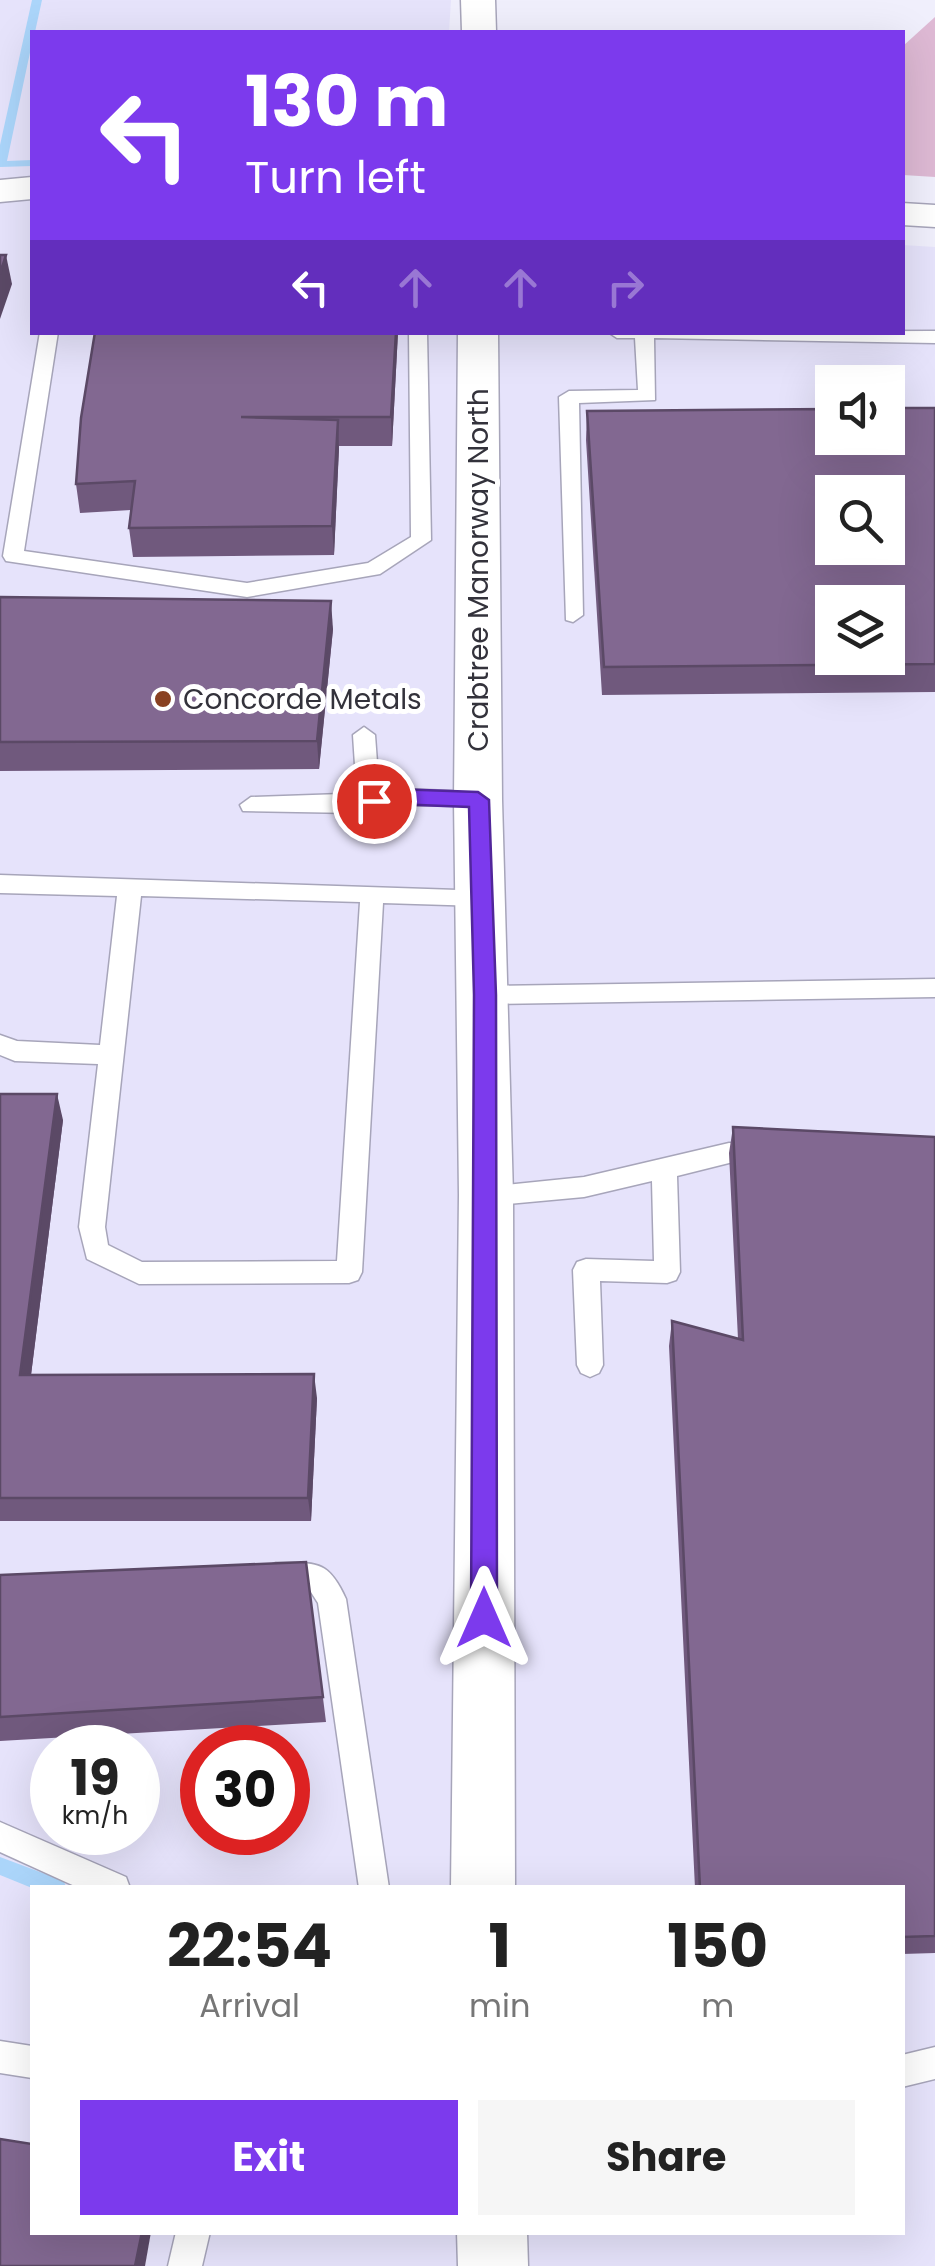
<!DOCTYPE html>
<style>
:root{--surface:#fff;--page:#f6f6f6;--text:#222;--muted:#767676;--accent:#7c3aed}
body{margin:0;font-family:Poppins,sans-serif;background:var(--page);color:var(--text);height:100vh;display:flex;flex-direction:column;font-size:38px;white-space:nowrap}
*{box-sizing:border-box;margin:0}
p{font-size:32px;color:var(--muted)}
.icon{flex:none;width:55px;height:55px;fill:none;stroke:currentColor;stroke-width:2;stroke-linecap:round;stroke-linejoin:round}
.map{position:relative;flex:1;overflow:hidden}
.panel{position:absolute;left:30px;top:1885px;width:875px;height:350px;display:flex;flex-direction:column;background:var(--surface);border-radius:0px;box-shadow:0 10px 40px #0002}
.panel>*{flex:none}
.banner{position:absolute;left:30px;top:30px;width:875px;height:305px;border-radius:0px;box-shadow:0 10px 40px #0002;background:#7c3aed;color:#fff;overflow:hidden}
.fabs{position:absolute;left:815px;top:365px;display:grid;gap:20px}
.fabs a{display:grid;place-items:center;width:90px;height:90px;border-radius:0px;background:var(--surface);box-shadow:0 10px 40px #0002;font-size:50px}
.speed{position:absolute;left:30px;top:1725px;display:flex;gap:20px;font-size:50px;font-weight:700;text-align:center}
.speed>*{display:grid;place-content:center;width:130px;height:130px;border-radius:50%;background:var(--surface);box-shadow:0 10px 40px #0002;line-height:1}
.speed small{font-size:25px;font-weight:400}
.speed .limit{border:15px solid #d22;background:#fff;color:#111}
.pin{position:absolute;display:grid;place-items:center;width:85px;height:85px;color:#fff;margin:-42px;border:5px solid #fff;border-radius:50%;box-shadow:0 2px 10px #0007}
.me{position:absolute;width:110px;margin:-55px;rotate:0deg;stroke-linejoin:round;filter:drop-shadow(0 0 8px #0008)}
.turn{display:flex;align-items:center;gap:35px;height:210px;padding:0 50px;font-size:45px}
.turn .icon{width:130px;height:130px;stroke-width:2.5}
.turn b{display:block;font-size:70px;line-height:85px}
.lanes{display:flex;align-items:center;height:95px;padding:0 50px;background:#0003;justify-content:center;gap:50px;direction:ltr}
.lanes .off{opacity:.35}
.eta{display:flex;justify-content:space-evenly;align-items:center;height:170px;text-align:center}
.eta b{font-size:60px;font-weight:700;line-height:70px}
.button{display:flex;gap:20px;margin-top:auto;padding:20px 50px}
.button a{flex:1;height:115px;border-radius:0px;background:var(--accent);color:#fff;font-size:40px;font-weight:700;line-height:115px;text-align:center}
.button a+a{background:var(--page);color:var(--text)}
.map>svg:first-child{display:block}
.built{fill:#e6e3fb;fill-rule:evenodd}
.green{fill:#deb9d4}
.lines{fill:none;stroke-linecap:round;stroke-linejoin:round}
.stream{fill:#abd5fa;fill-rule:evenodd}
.service-casing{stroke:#a7a5ba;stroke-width:3}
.minor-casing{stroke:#a7a5ba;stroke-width:3}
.service{fill:#fff;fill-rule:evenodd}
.minor{fill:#fff;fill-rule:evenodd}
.wall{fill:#70597d}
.shaded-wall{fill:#5b4966}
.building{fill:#826891;stroke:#5b4966;stroke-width:2.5;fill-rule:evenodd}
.route{fill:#7c3aed;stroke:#51269a;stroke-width:2.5}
.poi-dot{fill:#894122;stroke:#fff;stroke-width:4}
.labels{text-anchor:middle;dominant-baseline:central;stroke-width:10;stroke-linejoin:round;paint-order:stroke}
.street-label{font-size:28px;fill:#33323b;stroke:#fff}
.poi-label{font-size:28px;fill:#33323b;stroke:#fff;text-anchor:start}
</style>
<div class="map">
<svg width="935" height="2266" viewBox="0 0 935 2266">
<rect width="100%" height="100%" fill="#f0effc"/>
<path class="built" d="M0,0H451L449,32H32V332H902L903,245L935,247V2266H0ZM832,382H888V438H832ZM832,492H888V548H832ZM832,602H888V658H832ZM52,1748H138V1832H52ZM202,1748H288V1832H202ZM32,1888H902V2232H32Z"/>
<polygon class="green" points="935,17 935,177 903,175 903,46"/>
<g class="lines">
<g class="stream">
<polygon points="32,0 42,0 35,32 32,32 32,43 7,161 32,160 32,166 0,167 0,145"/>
<polygon points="0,1857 64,1881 66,1888 32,1888 0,1875"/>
</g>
<defs>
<g id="service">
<polygon points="935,331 935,343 654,338 655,400 579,403 583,615 573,622 566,620 559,397 569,391 638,390 635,338 617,338 608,332"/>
<polygon points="40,332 58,332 24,551 247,583 368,563 411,537 409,332 427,332 431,540 380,574 247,597 6,561 3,556"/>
<polygon points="364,727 375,735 378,776 398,789 478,792 486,794 489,800 486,806 394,805 354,813 243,811 240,805 251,797 371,793 356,780 353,735"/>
<path d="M0,875L488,891L492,897L480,906L383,903L362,1272L358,1280L349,1283L139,1284L87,1259L79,1227L98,1064L15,1061L0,1055V1035L17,1041L100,1045L117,896L0,893ZM141,896L360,902L337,1261L142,1262L108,1245L105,1227Z"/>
<polygon points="935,979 935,997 485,1004 477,1002 473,995 477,988 485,986"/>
<polygon points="729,1143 770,1146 774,1153 770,1160 729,1163 677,1176 680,1272 676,1280 667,1283 600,1281 603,1365 599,1373 590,1377 581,1373 577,1365 573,1270 577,1262 586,1259 654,1261 652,1181 584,1197 486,1206 477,1202 473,1195 477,1188 584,1177"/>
<path d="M276,1563C316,1563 328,1559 346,1599L389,1888H359L318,1603L309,1589L266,1585L262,1576L266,1567Z"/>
<polygon points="0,1822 126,1877 130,1888 79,1888 0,1852"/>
<polygon points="0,2041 32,2046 32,2078 0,2073"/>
<polygon points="935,2047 935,2079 902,2087 902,2055"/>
<polygon points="176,2232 210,2232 202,2266 168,2266"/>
</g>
<g id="minor">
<polygon points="461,0 495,0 496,32 462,32"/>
<polygon points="32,177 32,199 0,202 0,180"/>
<polygon points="902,203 935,205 935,227 902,225"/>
<polygon points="458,332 498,332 502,800 513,1195 515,1888 451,1888 459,1195 454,800"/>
<polygon points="457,2232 527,2232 528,2266 458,2266"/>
</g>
</defs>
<use href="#service" class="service-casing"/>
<use href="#minor" class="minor-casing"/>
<use href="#service" class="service"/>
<use href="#minor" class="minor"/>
</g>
<g class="wall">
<polygon points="95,332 398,332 392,446 339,446 334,555 133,557 129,528 131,510 80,513 76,484"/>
<polygon points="935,408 935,692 602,695 586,440 587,411"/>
<polygon points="0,597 333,629 319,769 0,771"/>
<polygon points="0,1094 63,1120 31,1375 317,1398 311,1521 0,1521"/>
<polygon points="733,1127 935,1137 935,1953 902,1954 902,1888 695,1888 669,1346 672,1321 738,1339 729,1153"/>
<polygon points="306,1562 326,1722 0,1741 0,1575"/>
</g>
<g class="shaded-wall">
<polygon points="6,255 12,284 0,319 0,274"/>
<polygon points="396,332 398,332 392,446 391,417"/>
<polygon points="338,420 339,449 334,555 332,526"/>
<polygon points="331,601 333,629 319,769 317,741"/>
<polygon points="57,1094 63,1120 28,1399 20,1375"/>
<polygon points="314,1374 317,1398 311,1521 308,1498"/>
<polygon points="142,2232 151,2232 145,2266 135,2266"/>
</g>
<g class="building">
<polygon points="0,255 6,255 0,274"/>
<polygon points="95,332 396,332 391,417 241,417 338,420 332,526 129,528 135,481 76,484 81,418"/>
<path d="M888,408H935V664L604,667L587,411L832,409V438H888ZM832,492H888V548H832ZM832,602H888V658H832Z"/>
<polygon points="0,597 331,601 317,741 0,742"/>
<polygon points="0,1094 57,1094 20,1375 314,1374 308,1498 0,1498"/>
<polygon points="733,1127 935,1137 935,1936 902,1937 902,1888 700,1888 672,1321 743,1340"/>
<polygon points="306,1562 323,1697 0,1717 0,1575"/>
<polygon points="0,2139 32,2144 32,2232 142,2232 135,2266 0,2266"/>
</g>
<polygon class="route" points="394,789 478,792 489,800 496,995 497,1618 493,1627 484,1630 475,1627 471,1618 474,995 469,807 394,804 374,808 364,801 367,796"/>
<circle class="poi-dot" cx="163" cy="699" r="10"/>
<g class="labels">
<g class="street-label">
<text transform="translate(478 570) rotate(-90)">Crabtree Manorway North</text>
</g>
<g class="poi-label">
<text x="183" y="699">Concorde Metals</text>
</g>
</g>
</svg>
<div class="fabs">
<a><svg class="icon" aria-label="sound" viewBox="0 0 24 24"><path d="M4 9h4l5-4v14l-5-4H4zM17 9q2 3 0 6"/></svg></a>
<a><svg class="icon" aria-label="search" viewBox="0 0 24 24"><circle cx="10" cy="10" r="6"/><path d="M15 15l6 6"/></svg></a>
<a><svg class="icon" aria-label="layers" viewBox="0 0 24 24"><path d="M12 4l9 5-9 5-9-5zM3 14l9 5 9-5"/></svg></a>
</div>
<div class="speed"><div>19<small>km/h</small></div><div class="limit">30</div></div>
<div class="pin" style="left:374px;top:801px;background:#d93025"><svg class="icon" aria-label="arrive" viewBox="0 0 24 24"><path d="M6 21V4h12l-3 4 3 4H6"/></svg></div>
<svg class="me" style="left:484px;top:1618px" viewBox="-20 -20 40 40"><path d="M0-17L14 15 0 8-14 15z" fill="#7c3aed" stroke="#fff" stroke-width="4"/></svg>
<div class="banner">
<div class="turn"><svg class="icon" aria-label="left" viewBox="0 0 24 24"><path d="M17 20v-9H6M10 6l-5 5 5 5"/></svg><div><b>130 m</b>Turn left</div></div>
<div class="lanes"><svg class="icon" aria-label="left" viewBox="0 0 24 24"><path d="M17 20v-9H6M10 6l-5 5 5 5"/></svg><svg class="icon off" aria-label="ahead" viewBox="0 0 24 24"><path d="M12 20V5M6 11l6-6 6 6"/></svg><svg class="icon off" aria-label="ahead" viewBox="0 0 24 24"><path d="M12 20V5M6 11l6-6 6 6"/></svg><svg class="icon off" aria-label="right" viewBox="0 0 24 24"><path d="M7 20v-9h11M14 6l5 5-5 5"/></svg></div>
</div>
<section class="panel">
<div class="eta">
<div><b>22:54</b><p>Arrival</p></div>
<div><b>1</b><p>min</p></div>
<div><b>150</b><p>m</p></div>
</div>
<div class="button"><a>Exit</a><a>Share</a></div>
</section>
</div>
